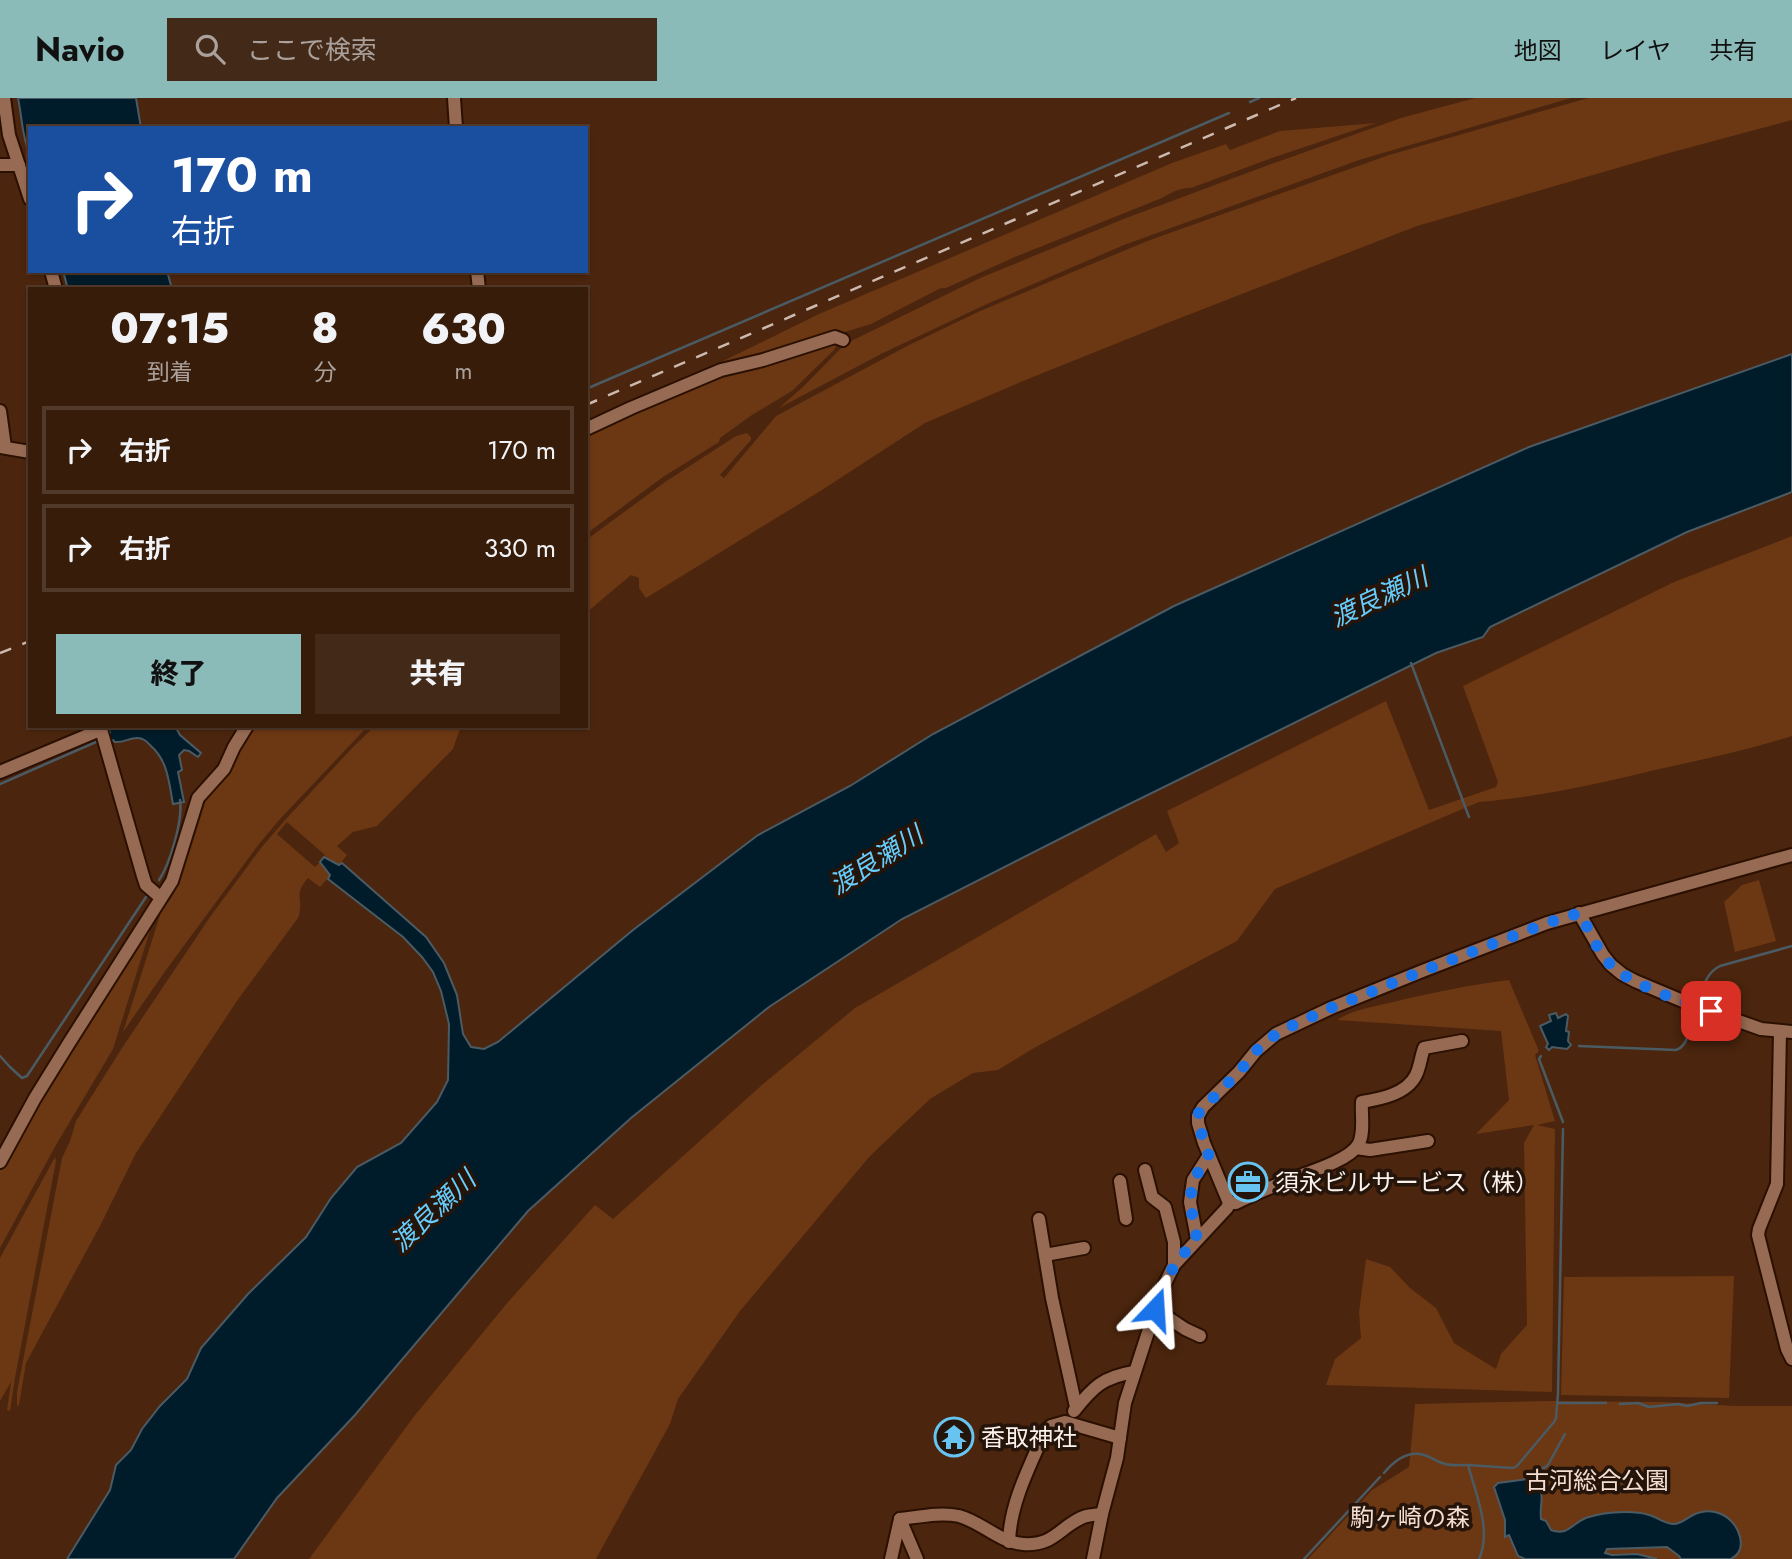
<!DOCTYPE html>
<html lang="ja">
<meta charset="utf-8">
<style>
:root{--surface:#381c0a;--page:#432918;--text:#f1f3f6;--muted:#aba19c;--line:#523a2b;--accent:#8bbbb9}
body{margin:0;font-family:Jost,"Noto Sans JP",sans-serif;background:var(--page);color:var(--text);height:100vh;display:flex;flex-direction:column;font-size:26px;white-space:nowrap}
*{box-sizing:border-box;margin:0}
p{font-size:23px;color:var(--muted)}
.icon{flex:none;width:38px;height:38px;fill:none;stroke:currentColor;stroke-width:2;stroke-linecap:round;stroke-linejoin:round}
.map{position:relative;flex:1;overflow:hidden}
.sheet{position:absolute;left:28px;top:189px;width:560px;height:441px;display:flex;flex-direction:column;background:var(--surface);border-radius:0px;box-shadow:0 2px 5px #0004,0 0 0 2px var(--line)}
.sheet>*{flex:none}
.hud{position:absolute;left:28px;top:28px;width:560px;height:147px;border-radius:0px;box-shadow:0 2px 5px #0004,0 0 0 2px var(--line);background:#1a4fa0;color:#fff;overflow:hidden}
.pin{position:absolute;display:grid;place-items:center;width:60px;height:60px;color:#fff;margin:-30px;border-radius:14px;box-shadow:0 4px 10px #0006}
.me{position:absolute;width:77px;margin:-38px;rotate:20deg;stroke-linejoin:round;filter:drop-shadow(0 0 5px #0008)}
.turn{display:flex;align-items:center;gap:24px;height:147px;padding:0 28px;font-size:32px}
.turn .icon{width:91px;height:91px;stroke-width:2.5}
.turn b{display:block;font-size:49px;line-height:60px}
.eta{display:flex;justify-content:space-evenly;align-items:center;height:119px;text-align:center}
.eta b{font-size:42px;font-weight:800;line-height:49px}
.cta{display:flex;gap:14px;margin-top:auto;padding:14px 28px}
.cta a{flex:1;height:80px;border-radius:0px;background:var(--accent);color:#111;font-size:28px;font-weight:800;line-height:80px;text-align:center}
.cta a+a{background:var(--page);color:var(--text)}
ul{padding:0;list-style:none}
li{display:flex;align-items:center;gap:21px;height:88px;margin:0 14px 10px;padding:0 14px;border:4px solid var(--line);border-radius:0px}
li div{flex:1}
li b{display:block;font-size:26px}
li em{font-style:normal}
header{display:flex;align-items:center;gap:42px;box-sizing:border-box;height:98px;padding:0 35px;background:var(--accent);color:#111}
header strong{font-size:33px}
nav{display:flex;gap:38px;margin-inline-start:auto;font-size:24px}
.search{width:490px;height:63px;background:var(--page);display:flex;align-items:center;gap:18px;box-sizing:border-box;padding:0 24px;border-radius:0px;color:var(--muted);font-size:26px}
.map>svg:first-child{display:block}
.green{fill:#6c3713}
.water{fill:#001b29;stroke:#4b5b64;stroke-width:2}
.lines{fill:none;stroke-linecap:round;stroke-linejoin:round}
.stream{stroke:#4b5b64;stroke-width:2.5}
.minor-casing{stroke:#2b1001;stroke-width:16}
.minor{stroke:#976b53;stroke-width:12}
.rail{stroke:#ccbab0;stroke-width:2.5;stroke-dasharray:12 12;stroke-linecap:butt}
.route{stroke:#1a73e8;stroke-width:12;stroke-dasharray:0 21.6}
.labels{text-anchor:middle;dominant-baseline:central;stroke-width:7;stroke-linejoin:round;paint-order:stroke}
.poi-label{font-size:24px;fill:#fbf1ec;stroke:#25140a;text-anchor:start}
.park-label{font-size:24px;fill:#f4ded2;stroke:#25140a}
.water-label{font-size:26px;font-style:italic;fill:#66cdfd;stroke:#25140a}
</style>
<header>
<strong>Navio</strong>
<div class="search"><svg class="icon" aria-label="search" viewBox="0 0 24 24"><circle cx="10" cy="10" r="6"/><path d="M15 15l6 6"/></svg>ここで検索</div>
<nav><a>地図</a><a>レイヤ</a><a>共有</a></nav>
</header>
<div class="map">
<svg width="1792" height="1461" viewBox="0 0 1792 1461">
<rect width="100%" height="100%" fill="#4b250d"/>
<g class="green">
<polygon points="1475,0 1571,0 1359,62 1124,147 987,206 881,256 779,310 805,287 845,246 980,180 1126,120 1277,64 1401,20"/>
<polygon points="1588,0 1792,0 1792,22 1669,55 1417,128 1170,224 1023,283 925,325 822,392 646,500 639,490 639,480 631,477 586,515 586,442 665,384 736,338 747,335 751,339 751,342 720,377 724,380 776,318 909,247 978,214 1070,175 1150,142 1389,57"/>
<path d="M1376,25L1275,59L1191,90C1181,89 1170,95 1162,100L1015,159L946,190H941L871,226L776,255L634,303L717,266L819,216L1172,65L1226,46L1230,52L1280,33Z"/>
<polygon points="839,244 834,252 792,293 752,317 720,340 719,344 663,379 586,436 586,335 713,279"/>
<path d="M1792,438V638C1747,652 1701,662 1655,672C1597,686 1539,699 1479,704L1275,791L1237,843L1034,950L998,972L973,975L930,1001L870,1058L740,1213L678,1301L670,1326L596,1461H309L415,1317L508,1204L595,1107L613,1121L763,986L855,910L1156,736L1166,754L1179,745L1167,713L1386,603L1429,712L1496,689L1498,684L1463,588L1674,484Z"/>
<polygon points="251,628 368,628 280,721 259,746 166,872 123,934 161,814 173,797 202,703"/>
<path d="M375,628H461L453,651L377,728L353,734L337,748L347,757L339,767L324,759L325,757L287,724L277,736L315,769L320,764L330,778L320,789L308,780C292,798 305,802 298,820L239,900L136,1055L101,1126L26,1265L19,1307L17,1308V1294L62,1060L70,1043L76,1023L122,950L210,819L261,750L285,722L352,650Z"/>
<polygon points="1759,782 1776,843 1735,854 1724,804 1742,787"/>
<polygon points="156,813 113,951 56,1047 0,1150 0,1068"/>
<path d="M1509,882L1539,953L1535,957L1555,1023L1537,1027L1555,1031L1552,1294L1326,1287L1335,1261L1361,1240L1359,1214L1366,1161L1390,1169L1410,1190L1436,1210L1454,1245L1496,1271L1501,1256L1527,1227L1524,1045L1534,1027L1476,1036L1509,1002L1501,933L1337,922C1353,912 1371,909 1389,905C1429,895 1469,887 1509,882Z"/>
<polygon points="55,1059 56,1063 15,1280 10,1313 7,1312 11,1284 0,1303 0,1160"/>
<polygon points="1734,1178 1729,1300 1561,1297 1564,1179"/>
<polygon points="1549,1303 1662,1304 1736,1308 1792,1308 1792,1461 1308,1461 1372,1392 1409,1369 1415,1306"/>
</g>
<g class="water">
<path d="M18,0H136L141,30H30V57C22,40 22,18 18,0Z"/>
<polygon points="63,173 167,173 172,191 68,191"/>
<polygon points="1792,256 1792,394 1687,434 1490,529 1483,539 1436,555 1101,720 902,821 769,909 631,1020 528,1113 355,1317 277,1400 234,1461 67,1461 110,1392 116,1367 131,1352 142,1331 160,1308 187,1281 201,1250 248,1196 306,1139 331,1100 357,1069 401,1045 437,1004 448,982 449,926 441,893 433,874 422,859 403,839 328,781 330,777 320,764 324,759 339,767 342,765 426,839 444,865 457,897 463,936 471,949 484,951 498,944 633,832 758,737 850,688 933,636 1174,508 1529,349"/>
<path d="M108,628H175L180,637L201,655L198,659L189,653L184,652L179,657L182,672L178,674L184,704L173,706C169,685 168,663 151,648C147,644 144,640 137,640C129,640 123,645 115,644L113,642L109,643L108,637L110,635Z"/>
<polygon points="1556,915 1558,920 1566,916 1568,918 1566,933 1569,934 1568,943 1571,947 1567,951 1552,949 1549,952 1546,949 1548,946 1540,928 1551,923 1549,917"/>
<path d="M1527,1381L1534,1382C1547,1398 1539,1403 1541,1421L1546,1423L1551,1432C1569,1439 1573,1423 1589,1419C1605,1414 1633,1412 1649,1417C1657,1419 1665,1426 1674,1426C1681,1426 1687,1420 1693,1417C1711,1408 1730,1416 1738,1433C1743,1445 1742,1455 1731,1461H1681L1679,1458L1667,1449L1607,1451L1605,1455L1612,1457L1637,1456L1657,1461H1525L1518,1458L1509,1437L1505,1439V1422L1494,1389L1498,1385Z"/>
</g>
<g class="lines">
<g class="stream">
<polyline points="1250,4 1259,0"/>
<polyline points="586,291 1229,15"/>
<polyline points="1411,565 1469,719"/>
<polyline points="0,686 96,644"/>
<path d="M159,782C170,766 183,722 180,702"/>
<path d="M1700,896C1705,884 1708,874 1720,868L1792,848"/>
<path d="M1579,948L1676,952C1685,949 1687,940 1690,932"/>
<polyline points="0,958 10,969 22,980 27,978 146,799"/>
<polyline points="1541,958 1539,961 1563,1024"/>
<polyline points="1557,1305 1606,1305"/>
<polyline points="1620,1306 1638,1305 1649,1309 1678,1306 1687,1308 1701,1305 1717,1305"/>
<path d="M1384,1375C1394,1363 1407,1352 1424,1357C1431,1359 1437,1364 1445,1366C1453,1368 1461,1367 1468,1367"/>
<polyline points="1530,1382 1536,1369 1544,1370 1548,1367 1565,1336"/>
<polyline points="1304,1461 1380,1379"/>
<path d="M1479,1461C1492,1433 1476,1396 1468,1367L1513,1370L1517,1368L1554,1324L1556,1320L1558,1296L1563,1031"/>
</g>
<defs>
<g id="minor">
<polyline points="4,0 9,37 30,101"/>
<polyline points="454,0 456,30"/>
<polyline points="0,67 19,67"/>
<polyline points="51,173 56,191"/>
<polyline points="477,173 479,191"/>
<polyline points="0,313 5,349"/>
<polyline points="586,331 631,310 721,272 763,262 835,239 843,242"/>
<polyline points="0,349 30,354"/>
<polyline points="100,628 143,778 146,787 161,800"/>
<polyline points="0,674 100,632"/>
<polyline points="1579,815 1603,857 1611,867 1622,876 1635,883 1685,904 1761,931 1792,934"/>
<polyline points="1780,934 1777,1086 1759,1131 1758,1137 1787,1251 1792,1261"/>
<polyline points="1356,1050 1370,1052 1428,1043"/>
<polyline points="0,1064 35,1000 69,945 172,783 198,700 224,671 234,649 247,628"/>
<polyline points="1145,1072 1152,1099 1165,1109 1174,1144 1174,1167"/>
<polyline points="1120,1083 1126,1121"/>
<path d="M1229,1105H1236C1252,1097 1269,1090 1286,1083C1303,1076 1349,1063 1358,1047C1365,1036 1361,1017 1362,1004C1380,1001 1407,996 1416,977C1420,969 1421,958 1424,950L1462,943"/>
<polyline points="1039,1121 1052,1200 1076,1309"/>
<polyline points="1197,1141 1190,1104 1193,1082 1209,1057"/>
<polyline points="1045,1157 1084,1150"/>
<polyline points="1155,1211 1185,1231 1200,1238"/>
<path d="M1074,1313C1093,1289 1103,1279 1134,1274"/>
<path d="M900,1421C918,1419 940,1414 959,1418C982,1424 998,1444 1023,1446C1053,1448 1058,1431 1081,1420C1087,1417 1094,1417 1102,1416"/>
<polyline points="900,1421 917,1461"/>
<path d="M1009,1444C1010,1405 1030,1368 1045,1333L1051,1328L1065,1324L1120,1340"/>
<polyline points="891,1461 900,1421"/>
<polyline points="1093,1461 1102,1416 1117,1360 1125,1305 1161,1194 1174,1167 1227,1110 1229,1105 1204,1045 1198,1025 1198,1018 1203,1009 1239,974 1256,953 1276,936 1331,910 1425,872 1547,825 1792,757"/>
</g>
</defs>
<use href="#minor" class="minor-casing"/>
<use href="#minor" class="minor"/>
<g class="rail">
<polyline points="586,307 1296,0"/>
<polyline points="0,555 30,543"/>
</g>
</g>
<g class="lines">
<path class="route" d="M1155,1211C1165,1180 1174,1165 1197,1141L1190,1104L1193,1082L1209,1058L1198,1025L1199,1014L1239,974L1256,953L1276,936L1287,930L1331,910L1425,872L1547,825L1580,815C1589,832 1597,853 1611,867C1631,887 1683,904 1711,913"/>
</g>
<defs>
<symbol id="office-ring" viewBox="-11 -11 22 22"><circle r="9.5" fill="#25140a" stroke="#67c4f0" stroke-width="1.5"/><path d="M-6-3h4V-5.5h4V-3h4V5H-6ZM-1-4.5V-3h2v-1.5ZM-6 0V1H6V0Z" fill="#67c4f0"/></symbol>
<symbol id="temple-ring" viewBox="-11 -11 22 22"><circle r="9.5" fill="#25140a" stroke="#67c4f0" stroke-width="1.5"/><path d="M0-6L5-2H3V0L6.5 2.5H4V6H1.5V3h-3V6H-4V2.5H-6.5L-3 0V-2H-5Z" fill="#67c4f0"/></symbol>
</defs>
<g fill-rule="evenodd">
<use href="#office-ring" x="1226" y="1062" width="44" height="44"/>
<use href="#temple-ring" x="932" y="1317" width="44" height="44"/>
</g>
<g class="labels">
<g class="poi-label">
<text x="1275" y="1084">須永ビルサービス（株）</text>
<text x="981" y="1339">香取神社</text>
</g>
<g class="park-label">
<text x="1597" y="1382">古河総合公園</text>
<text x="1410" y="1419">駒ヶ崎の森</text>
</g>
<g class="water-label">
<text transform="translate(1379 499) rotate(-25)">渡良瀬川</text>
<text transform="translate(876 762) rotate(-32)">渡良瀬川</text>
<text transform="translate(433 1113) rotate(-43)">渡良瀬川</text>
</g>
</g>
</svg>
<div class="pin" style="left:1711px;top:913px;background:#d93025"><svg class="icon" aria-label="arrive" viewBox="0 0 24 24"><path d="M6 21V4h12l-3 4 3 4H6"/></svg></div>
<svg class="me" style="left:1155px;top:1211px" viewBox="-20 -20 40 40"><path d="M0-17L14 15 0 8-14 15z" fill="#1a73e8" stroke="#fff" stroke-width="4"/></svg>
<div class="hud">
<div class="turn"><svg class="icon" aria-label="right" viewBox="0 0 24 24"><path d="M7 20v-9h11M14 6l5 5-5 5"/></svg><div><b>170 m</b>右折</div></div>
</div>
<section class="sheet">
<div class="eta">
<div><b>07:15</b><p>到着</p></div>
<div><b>8</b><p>分</p></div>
<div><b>630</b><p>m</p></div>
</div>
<ul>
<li><svg class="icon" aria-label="right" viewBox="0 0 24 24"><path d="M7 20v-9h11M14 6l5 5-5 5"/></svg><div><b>右折</b></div><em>170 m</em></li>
<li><svg class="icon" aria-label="right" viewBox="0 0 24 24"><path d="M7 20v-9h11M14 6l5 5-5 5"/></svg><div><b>右折</b></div><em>330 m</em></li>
</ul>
<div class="cta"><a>終了</a><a>共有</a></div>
</section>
</div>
